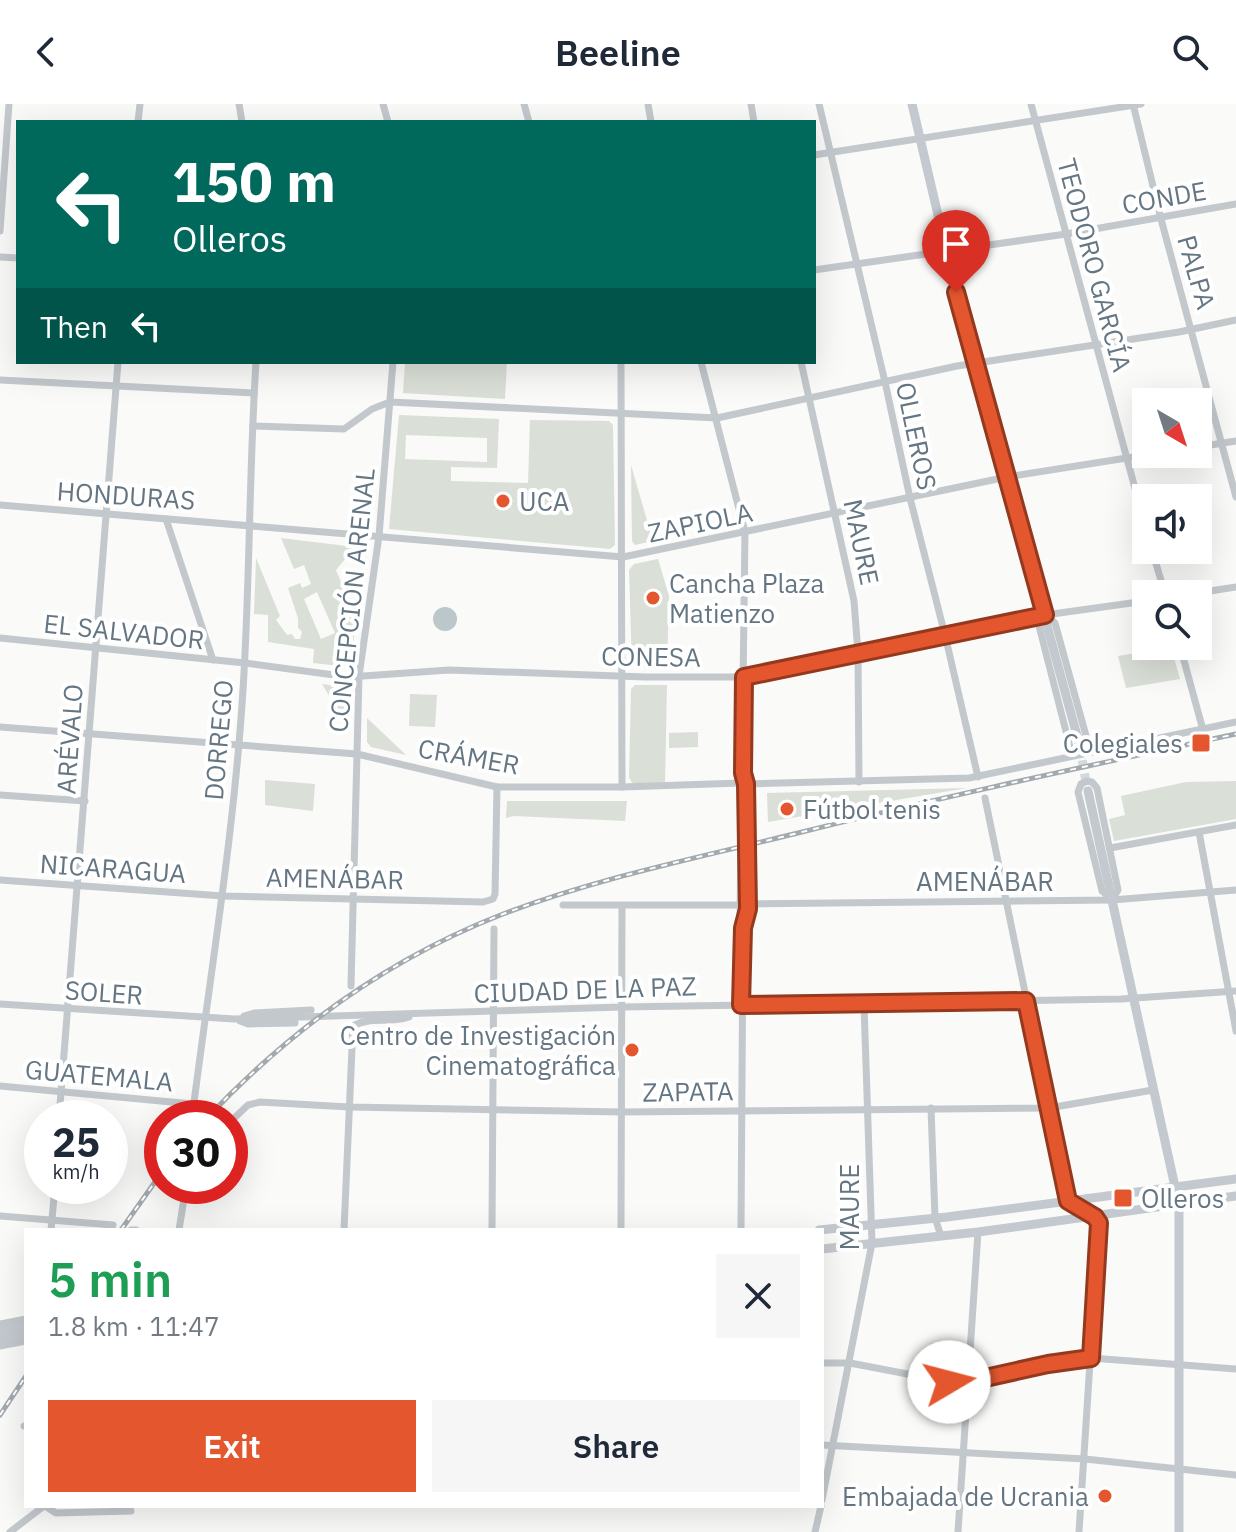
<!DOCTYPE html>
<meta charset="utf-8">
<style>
:root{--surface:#fff;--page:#f6f6f7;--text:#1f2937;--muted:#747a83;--accent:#e4572e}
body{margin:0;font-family:"IBM Plex Sans",sans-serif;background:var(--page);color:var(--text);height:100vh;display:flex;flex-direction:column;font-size:30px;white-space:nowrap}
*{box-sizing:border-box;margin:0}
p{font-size:26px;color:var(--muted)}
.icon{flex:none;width:44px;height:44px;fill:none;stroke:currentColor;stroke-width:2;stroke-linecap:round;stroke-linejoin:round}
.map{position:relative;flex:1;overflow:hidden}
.drawer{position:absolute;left:24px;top:1124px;width:800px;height:280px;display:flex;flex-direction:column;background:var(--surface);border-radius:0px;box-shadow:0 8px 32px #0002}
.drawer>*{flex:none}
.top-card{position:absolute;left:16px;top:16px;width:800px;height:244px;border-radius:0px;box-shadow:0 8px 32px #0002;background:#00695c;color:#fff;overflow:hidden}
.needle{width:52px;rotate:141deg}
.buttons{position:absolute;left:1132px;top:284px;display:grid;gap:16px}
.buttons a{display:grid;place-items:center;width:80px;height:80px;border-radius:0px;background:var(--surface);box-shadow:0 8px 32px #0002;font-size:40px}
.speed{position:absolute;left:24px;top:996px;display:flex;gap:16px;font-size:40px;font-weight:700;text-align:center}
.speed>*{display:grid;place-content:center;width:104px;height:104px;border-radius:50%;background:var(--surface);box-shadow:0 8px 32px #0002;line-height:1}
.speed small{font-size:20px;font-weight:400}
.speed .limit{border:12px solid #d22;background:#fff;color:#111}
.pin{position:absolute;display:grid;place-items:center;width:68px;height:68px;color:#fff;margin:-82px -34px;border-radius:50% 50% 50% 0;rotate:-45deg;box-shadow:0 0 8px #0007}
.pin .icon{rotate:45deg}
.me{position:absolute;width:88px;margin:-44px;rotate:82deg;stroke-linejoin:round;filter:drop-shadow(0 0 6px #0008)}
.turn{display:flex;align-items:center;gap:28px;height:168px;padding:0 24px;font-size:36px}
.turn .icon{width:104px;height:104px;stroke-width:2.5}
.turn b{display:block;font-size:56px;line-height:68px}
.then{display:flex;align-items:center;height:76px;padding:0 24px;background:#0003;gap:16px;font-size:30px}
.round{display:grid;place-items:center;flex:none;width:84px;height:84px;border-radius:0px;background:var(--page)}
.headline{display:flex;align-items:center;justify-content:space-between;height:136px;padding:0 24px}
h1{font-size:48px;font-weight:600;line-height:60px;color:#1e9e55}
.cta{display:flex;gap:16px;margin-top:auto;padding:16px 24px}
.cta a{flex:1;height:92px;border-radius:0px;background:var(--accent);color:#fff;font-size:32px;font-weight:600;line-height:92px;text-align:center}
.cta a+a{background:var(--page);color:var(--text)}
header{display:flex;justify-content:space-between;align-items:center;height:104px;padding:0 24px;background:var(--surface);font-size:36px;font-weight:600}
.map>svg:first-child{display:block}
.green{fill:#dadfd7;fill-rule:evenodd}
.water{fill:#bbc7cb}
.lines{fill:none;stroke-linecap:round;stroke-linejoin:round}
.major-tunnel{stroke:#d5d9db;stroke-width:9;stroke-dasharray:9 4.5;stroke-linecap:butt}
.minor{stroke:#c3c8cc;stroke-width:7}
.major{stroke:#c3c9ce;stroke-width:9}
.rail-casing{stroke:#a2aab0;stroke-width:5}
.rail{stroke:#fff;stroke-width:2;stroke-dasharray:6;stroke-linecap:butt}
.route-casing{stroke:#94391e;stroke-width:20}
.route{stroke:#e4572e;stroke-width:14}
.poi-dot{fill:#e4572e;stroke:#fff;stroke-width:3}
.labels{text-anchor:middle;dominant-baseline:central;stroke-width:8;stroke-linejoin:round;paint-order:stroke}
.street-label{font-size:26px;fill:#657683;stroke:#fff}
.poi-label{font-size:26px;fill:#657683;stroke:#fff;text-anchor:start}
</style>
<header><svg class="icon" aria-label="back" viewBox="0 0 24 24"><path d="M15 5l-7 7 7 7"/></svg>Beeline<svg class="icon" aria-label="search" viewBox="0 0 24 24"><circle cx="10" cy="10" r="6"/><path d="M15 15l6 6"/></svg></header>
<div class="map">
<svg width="1236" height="1428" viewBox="0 0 1236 1428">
<rect width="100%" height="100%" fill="#fafaf8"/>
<g class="green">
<polygon points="405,258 507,258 505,295 403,289"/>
<path d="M399,311L499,315L497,364L451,363V377L528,379L530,316L609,317L613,321L615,441L610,445L389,425ZM406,331L487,334V358L405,355Z"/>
<polygon points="631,361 653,437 635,441 632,437"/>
<path d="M281,434L355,443L336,466L348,494L359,496L350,563L313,559L314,545L268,538V511L254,510L256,454L280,512L276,516L287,531L292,530L295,535H300L302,528L298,524V514L288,484L300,479L302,484L311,480L304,461L294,465ZM317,488L335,529L321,535L304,495Z"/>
<polygon points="658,455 669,492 667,563 632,563 629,466 634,460"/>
<polygon points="1171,543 1180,575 1126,584 1118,552"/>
<polygon points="322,580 350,584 350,617 339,608"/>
<polygon points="635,581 667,581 665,679 632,679 629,673 631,585"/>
<polygon points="410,590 437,591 435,623 409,622"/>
<polygon points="367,614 406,651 371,643 367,638"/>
<polygon points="698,628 698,643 669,644 669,629"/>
<polygon points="265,676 315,680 313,707 265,701"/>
<polygon points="1236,677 1236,715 1114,737 1109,715 1125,711 1121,692 1186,678"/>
<polygon points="967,684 768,718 767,689"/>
<polygon points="507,697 627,697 625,717 514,712 506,714"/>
</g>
<circle class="water" cx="445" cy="515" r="12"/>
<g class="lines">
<polyline class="major-tunnel" points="1080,643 1087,684"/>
<g class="minor">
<polyline points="239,0 242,18"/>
<polyline points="383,0 388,18"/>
<polyline points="524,0 529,18"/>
<polyline points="648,0 651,18"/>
<polyline points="751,0 754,18"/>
<polyline points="819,0 885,278 910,394 945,531 978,673"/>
<polyline points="1031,0 1146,425"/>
<polyline points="1133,0 1161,115 1236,393"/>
<polyline points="138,18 140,0"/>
<polyline points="814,51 1141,0"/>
<polyline points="0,127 9,0"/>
<polyline points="0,153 18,154"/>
<polyline points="814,166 1066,130 1236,100"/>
<polyline points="621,258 622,683"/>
<polyline points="701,258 745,428 740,811 743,824 741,1126"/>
<polyline points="801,258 854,497 858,549 859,678"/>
<polyline points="0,276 254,289"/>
<polyline points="253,322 344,325 372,305 390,298 717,314 957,262 1179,228 1236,216"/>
<polyline points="1198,343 1236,337"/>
<polyline points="0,401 623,453 1007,373 1152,350"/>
<polyline points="166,415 213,556"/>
<polyline points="1152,446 1165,490"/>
<polyline points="1191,490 1236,483"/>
<polyline points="1045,511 1055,519 1088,639 1080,646 1071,644"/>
<polyline points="1045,511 1039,522 1071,647"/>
<polyline points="0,534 245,559 349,573 449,566 645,573 744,573 1045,511 1146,497"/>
<polyline points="1180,542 1203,626"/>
<polyline points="0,623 357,650 497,683 622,683 741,679"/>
<polygon points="1087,677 1092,678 1097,684 1118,786 1112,796 1102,787 1078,688 1081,680"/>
<polyline points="746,680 969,674 1236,618"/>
<polyline points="0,691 85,697"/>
<polyline points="985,694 1068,1097 1095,1113 1099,1119 1079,1428"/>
<polyline points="1199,728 1236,927"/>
<polyline points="1110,744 1236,721"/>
<polyline points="0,776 223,792 483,798 493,795 495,790 497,683"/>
<polyline points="747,800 1112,796 1236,786"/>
<polyline points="563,801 740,801"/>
<polyline points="743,822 748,805 746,687"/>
<polyline points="351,882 359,572 379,432 393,258"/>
<polyline points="0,900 234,915 622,903 1121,895 1236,887"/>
<polyline points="244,912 254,909 311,906"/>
<polyline points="240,917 248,920 295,919"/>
<polyline points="0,982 193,1000"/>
<polyline points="931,1004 935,1114 941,1132"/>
<polyline points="59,1014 118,258"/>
<path d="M192,1014C210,871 234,730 243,586C250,477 249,367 256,258"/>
<polyline points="230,1018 248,1001 260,998 349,1003 622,1008 1049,1004 1153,986"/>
<polyline points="0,1112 113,1121"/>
<polyline points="51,1126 55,1082"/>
<polyline points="131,1126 136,1126"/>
<polyline points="179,1126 186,1082"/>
<path d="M344,1126L353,922C369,912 391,920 409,913"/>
<polyline points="492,1126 494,825"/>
<polyline points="621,1126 622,802"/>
<polyline points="0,1220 26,1215"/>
<polyline points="0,1242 26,1237"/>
<polyline points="822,1259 850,1259 949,1278 976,1276 1048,1260 1091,1254 1236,1265"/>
<polyline points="24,1322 26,1322"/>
<polyline points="822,1341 1085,1355 1236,1371"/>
<polyline points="822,1396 872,1139 864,901"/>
<polyline points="45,1402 56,1409 131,1407"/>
<polyline points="10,1428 44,1402"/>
<polyline points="815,1428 821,1402"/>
<polyline points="958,1428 978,1128"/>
</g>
<g class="major">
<polyline points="912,0 956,188 1079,639"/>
<polyline points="1088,687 1179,1101 1179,1428"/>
<polyline points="819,1126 947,1113 1236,1075"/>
<polyline points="822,1145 978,1128 1236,1092"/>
<polyline points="0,1227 26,1222"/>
<polyline points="0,1235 26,1230"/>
</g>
<defs>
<g id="rail">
<path d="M207,1014C290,926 390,854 503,810C598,774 696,754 794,730C941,693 1088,662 1236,630"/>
<polyline points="121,1126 162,1068"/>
<polyline points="0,1311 26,1272"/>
</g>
</defs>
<use href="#rail" class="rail-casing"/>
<use href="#rail" class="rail"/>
</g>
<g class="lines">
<defs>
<polyline id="route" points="949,1278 967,1278 1048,1260 1091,1254 1099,1119 1095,1113 1068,1097 1026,897 741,901 743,824 748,805 746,680 743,669 744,573 1045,511 956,188"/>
</defs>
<use href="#route" class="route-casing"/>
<use href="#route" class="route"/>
</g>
<g class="poi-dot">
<circle cx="503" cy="397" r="8"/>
<circle cx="653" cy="494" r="8"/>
<rect x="1191" y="629" width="20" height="20" rx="4"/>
<circle cx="787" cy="705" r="8"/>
<circle cx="632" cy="946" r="8"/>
<rect x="1113" y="1084" width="20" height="20" rx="4"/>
<circle cx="1105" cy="1392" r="8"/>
</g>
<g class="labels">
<g class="street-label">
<text transform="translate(1164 93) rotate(-10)">CONDE</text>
<text transform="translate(1095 161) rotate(75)">TEODORO GARCÍA</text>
<text transform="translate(1197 168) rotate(74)">PALPA</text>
<text transform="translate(917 332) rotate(78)">OLLEROS</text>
<text transform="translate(126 391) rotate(4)">HONDURAS</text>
<text transform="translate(700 418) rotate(-12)">ZAPIOLA</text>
<text transform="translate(862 438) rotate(78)">MAURE</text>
<text transform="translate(351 496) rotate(-84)">CONCEPCIÓN ARENAL</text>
<text transform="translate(124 527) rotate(6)">EL SALVADOR</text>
<text transform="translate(651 552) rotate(1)">CONESA</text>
<text transform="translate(69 635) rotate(-86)">ARÉVALO</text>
<text transform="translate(218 636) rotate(-85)">DORREGO</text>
<text transform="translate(469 652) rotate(10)">CRÁMER</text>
<text transform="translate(113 764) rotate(4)">NICARAGUA</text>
<text transform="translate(335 774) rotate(1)">AMENÁBAR</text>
<text x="985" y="777">AMENÁBAR</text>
<text transform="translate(585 885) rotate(-2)">CIUDAD DE LA PAZ</text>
<text transform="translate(104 888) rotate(4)">SOLER</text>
<text transform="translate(99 971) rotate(5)">GUATEMALA</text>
<text transform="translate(688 987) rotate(-1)">ZAPATA</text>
<text transform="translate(849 1103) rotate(-90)">MAURE</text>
</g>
<g class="poi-label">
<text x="519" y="397">UCA</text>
<text x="669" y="479">Cancha Plaza<tspan x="669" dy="30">Matienzo</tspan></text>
<text x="1183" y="639" text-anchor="end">Colegiales</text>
<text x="803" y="705">Fútbol tenis</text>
<text x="616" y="931" text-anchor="end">Centro de Investigación<tspan x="616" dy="30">Cinematográfica</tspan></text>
<text x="1141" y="1094">Olleros</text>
<text x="1089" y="1392" text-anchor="end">Embajada de Ucrania</text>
</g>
</g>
</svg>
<div class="buttons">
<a><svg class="needle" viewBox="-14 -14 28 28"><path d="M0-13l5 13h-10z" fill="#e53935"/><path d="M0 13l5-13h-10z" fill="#747a83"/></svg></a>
<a><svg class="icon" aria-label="sound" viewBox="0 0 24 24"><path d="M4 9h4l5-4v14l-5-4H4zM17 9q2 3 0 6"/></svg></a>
<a><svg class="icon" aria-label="search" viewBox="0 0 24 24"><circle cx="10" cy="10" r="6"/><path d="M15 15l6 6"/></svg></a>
</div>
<div class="speed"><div>25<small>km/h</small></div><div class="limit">30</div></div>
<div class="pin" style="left:956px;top:188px;background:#d93025"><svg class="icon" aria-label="arrive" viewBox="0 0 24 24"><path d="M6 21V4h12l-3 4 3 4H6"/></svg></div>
<svg class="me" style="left:949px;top:1278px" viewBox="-20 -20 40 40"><circle r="19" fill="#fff"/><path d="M0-13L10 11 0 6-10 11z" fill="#e4572e"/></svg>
<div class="top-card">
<div class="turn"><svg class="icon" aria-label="left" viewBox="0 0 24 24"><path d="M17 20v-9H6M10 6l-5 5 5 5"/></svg><div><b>150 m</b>Olleros</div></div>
<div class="then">Then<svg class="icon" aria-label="left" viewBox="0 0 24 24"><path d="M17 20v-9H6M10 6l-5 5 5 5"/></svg></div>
</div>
<section class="drawer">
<div class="headline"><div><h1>5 min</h1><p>1.8 km · 11:47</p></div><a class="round"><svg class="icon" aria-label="close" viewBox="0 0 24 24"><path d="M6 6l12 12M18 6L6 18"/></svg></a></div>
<div class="cta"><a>Exit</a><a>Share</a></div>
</section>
</div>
